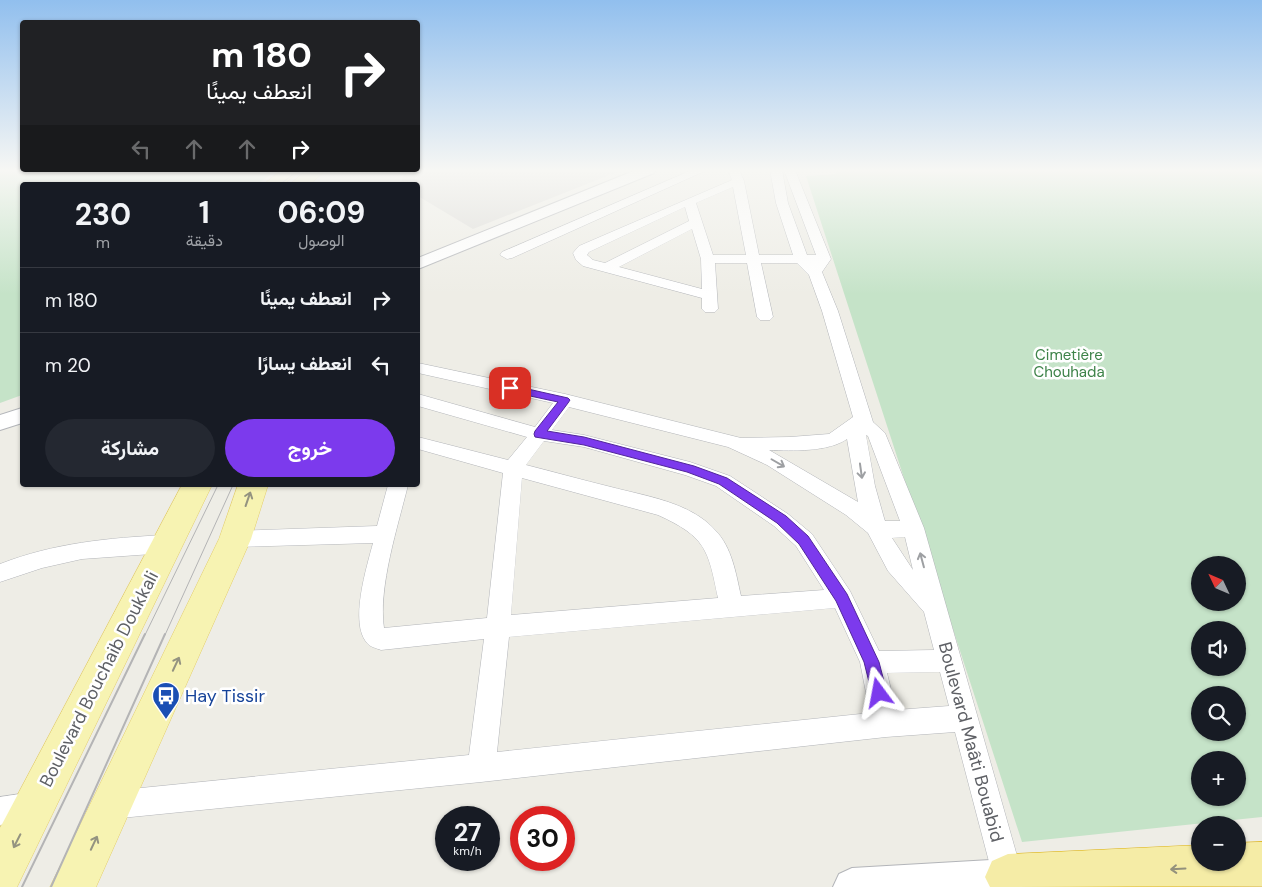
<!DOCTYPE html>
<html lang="ar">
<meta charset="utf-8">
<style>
:root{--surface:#171b24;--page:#242831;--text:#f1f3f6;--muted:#9ea1a6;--line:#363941;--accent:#7c3aed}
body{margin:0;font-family:"DM Sans",Vazirmatn,sans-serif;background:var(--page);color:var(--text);direction:rtl;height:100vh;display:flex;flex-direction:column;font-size:19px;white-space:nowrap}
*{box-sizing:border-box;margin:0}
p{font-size:16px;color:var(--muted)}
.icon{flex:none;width:28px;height:28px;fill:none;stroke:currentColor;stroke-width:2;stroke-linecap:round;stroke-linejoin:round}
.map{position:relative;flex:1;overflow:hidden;direction:ltr}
.sheet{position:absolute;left:20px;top:182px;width:400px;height:305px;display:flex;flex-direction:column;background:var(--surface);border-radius:5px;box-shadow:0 1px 4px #0004;direction:rtl}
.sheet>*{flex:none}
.hud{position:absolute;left:20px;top:20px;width:400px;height:152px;border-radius:5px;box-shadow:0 1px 4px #0004;direction:rtl;background:#202124;color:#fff;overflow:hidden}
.needle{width:32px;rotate:314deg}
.buttons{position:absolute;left:1191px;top:556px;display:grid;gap:10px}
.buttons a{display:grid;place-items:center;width:55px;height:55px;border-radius:50%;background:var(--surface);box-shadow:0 1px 4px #0004;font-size:25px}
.speed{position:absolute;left:435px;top:806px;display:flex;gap:10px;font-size:25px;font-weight:700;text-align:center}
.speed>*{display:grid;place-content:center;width:65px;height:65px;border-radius:50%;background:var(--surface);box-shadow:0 1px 4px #0004;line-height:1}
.speed small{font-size:12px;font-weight:400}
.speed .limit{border:8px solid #d22;background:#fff;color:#111}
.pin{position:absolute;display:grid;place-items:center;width:42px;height:42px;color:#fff;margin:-21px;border-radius:10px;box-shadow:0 2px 8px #0006}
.me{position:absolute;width:55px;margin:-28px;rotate:347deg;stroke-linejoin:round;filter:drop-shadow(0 0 4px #0008)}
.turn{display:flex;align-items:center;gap:18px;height:105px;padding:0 25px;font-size:22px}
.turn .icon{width:65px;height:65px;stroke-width:2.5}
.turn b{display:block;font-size:35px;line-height:42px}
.lanes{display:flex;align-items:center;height:48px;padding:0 25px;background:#0003;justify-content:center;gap:25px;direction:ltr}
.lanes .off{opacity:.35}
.eta{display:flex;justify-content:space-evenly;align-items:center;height:85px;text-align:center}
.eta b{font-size:30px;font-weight:700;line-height:35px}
.button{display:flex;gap:10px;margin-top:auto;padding:10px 25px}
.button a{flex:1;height:58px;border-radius:30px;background:var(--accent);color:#fff;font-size:20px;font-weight:700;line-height:58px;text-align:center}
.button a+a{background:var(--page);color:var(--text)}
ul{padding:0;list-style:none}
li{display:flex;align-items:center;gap:15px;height:65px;padding:0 25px;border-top:1px solid var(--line)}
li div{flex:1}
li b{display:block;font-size:19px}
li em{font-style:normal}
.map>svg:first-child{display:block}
.industrial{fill:#dddcd8}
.green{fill:#c5e3c8;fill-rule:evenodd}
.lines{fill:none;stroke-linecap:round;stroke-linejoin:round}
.minor-casing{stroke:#b3b5b9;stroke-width:1}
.tertiary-casing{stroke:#b3b5b9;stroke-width:2}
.primary-casing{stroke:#e4ce6a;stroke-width:1}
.trunk-casing{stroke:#deb417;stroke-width:1}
.minor{fill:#fff;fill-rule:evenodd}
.tertiary{fill:#fff;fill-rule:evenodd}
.primary{fill:#f7f3b2;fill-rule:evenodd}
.trunk{fill:#f5eca6;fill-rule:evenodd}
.tram-far1{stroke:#b4b4b5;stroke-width:1}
.tram{stroke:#b4b4b5;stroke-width:2}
.oneway{stroke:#9ea0a3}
.oneway2{stroke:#949380}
.oneway3{stroke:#93917c}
.route{fill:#7c3aed;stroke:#51269a}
.labels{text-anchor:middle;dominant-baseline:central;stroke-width:5;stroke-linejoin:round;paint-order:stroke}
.park-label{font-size:15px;fill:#3e8349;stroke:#fff}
.near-street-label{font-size:18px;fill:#5e6065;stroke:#fff}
.near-transit-label{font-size:18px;fill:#164399;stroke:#fff;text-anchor:start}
</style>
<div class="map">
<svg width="1262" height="887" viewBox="0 0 1262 887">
<rect width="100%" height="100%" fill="#eeede6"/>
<polygon class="industrial" points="407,170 622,170 473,229 418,196 418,185 399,185"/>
<g class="green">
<polygon points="0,170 277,170 256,185 22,185 22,395 0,403"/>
<path d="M835,170H1262V817L1022,842L806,176L836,174ZM1200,565H1238V602H1200ZM1200,630H1238V668H1200ZM1200,695H1238V732H1200ZM1200,760H1238V798H1200Z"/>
</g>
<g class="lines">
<defs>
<g id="minor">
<polygon points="692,170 707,170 512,258 507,259 500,255 502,252"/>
<path d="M728,170H739L744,181L759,255H793L776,203L770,170H782L788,203L807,255H816L784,170H795L831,259L822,272L838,311L873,422L885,433L924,528L1023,877L1019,887H997L993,877L955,732L886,737L481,782L111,819L101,815L97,805L101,795L111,791L469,755L484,639L381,650C376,648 370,647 367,643C349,623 367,566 373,543L235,547L227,545L224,539L227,533L235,531L377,526L388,485H408C398,526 378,587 384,628L487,618L503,473L418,449V437L508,460L527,437L418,406V394L535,427L553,403L418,373V363L565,394L741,438L790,437L829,434L853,417L822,311L809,275L797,263H761L773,317L770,320H760L757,317L747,263H715L718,309L715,312H705L702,309V298L583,266L576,260L573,253L579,246L732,180ZM733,187L746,255H713L696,203ZM685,207L689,221L605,263L593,260L587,255L589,252ZM692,229L701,259L702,289L619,267ZM569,407L728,447L767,465L846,515L868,533L888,571L924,612L934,650L879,651L850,591L812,534L788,514L730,476L690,462L584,435L552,430ZM866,435L868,436L900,521H885L884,518L875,486ZM847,439L858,502L769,450C792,451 829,452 847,439ZM544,441L584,447L685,475L716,486L774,526L796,546L824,590L741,596C736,574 732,547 715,530C690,502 645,496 611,487C582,480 554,472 526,465ZM522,478L658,515C706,537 708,549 718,598L511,615ZM905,537L913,570L892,538ZM835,608L860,662L870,713L497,752L509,637ZM940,672L949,706L896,710L887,673Z"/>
<path d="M166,535L174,538L177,544L174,550L166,553L82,559L42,568L0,582V564C54,543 108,538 166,535Z"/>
<polygon points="33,792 43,796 47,806 43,816 33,820 0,825 0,797"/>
</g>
<g id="tertiary">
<polygon points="636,170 656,170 654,173 418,269 418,258"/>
<polygon points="22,408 22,423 0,430 0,415"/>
<polygon points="1008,859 1021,864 1026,877 1022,887 833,887 839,874 852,868"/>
</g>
<g id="primary">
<polygon points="282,170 301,170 283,185 263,185"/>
<polygon points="307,170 326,170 309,185 289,185"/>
<polygon points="182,485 212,485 17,887 0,887 0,828"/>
<polygon points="238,485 268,485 251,539 96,887 50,887 219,539"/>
</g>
<polygon id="trunk" points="1262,842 1262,886 990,887 985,877 992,861 1008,854 1200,845 1200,862 1238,862 1238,843"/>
</defs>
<use href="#minor" class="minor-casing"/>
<use href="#tertiary" class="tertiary-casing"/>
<use href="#primary" class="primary-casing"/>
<use href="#trunk" class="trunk-casing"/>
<use href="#minor" class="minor"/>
<use href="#tertiary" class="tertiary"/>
<use href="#primary" class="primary"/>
<use href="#trunk" class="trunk"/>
<g class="tram-far1">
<polyline points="279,185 299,170"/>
<polyline points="145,635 218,485"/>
<polyline points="165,635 233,485"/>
</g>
<g class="tram">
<polyline points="22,887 145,634"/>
<polyline points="51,887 165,634"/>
</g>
</g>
<defs><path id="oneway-shaft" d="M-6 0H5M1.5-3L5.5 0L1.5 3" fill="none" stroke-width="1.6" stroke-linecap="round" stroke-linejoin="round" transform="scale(1.25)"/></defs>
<g class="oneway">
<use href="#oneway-shaft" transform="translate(778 463) rotate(30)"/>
<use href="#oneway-shaft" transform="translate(861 471) rotate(82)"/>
<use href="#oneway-shaft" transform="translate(922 560) rotate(-105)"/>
</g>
<g class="oneway2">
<use href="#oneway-shaft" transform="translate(248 499) rotate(-71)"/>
<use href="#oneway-shaft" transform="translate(176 664) rotate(-65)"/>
<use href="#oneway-shaft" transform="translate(17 841) rotate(117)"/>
<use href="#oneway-shaft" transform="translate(94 843) rotate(-65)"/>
</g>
<use class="oneway3" href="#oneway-shaft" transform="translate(1178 869) rotate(177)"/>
<linearGradient id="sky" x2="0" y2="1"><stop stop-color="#91bfee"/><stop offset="0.58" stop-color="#f7f7f4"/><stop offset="1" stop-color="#f7f7f4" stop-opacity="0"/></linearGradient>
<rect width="1262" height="294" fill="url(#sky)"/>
<polygon class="route" points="510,385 568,398 570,400 568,403 547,431 584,437 694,466 727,478 786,516 808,536 847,594 879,662 887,693 884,698 879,700 873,698 864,662 836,601 799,544 777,523 719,484 687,472 584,445 535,437 534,434 535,431 558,402 507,391 505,388 507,386"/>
<defs>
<symbol id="bus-pin" viewBox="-11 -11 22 30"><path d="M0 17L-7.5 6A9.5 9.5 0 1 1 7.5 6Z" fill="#1a4fb4" stroke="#fff"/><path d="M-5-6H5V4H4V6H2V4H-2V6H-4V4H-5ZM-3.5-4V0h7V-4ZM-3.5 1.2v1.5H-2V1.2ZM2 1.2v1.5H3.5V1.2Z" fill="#fff"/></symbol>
</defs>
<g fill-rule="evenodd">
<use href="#bus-pin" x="150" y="680" width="32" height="43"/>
</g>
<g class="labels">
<g class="park-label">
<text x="1069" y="355">Cimetière<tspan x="1069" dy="17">Chouhada</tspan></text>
</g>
<g class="near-street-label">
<text transform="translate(99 679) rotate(-63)">Boulevard Bouchaib Doukkali</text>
<text transform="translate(971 742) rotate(75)">Boulevard Maâti Bouabid</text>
</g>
<g class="near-transit-label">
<text x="185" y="696">Hay Tissir</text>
</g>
</g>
</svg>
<div class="buttons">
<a><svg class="needle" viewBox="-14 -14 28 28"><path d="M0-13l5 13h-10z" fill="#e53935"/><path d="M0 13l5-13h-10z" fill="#9ea1a6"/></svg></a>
<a><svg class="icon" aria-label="sound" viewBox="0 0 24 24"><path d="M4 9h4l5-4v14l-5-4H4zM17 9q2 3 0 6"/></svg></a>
<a><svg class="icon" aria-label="search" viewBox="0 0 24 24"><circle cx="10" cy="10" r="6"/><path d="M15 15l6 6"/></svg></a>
<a>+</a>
<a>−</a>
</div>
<div class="speed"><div>27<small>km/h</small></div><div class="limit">30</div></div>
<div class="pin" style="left:510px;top:388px;background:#d93025"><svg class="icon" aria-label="arrive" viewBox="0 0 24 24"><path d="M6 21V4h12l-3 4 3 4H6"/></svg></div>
<svg class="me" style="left:879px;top:693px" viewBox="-20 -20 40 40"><path d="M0-17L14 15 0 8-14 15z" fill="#7c3aed" stroke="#fff" stroke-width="4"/></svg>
<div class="hud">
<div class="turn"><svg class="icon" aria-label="right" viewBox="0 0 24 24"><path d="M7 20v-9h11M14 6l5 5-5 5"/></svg><div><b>180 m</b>انعطف يمينًا</div></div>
<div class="lanes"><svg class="icon off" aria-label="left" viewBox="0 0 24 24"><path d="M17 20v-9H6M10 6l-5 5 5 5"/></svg><svg class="icon off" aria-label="ahead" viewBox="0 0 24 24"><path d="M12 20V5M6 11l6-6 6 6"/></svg><svg class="icon off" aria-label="ahead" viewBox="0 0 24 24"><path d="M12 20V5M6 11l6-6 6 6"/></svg><svg class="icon" aria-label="right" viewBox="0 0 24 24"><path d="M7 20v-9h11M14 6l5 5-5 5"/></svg></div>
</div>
<section class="sheet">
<div class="eta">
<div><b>06:09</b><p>الوصول</p></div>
<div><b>1</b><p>دقيقة</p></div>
<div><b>230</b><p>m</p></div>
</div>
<ul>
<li><svg class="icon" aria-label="right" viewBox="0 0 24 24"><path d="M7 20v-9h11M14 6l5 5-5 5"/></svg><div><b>انعطف يمينًا</b></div><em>180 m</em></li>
<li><svg class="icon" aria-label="left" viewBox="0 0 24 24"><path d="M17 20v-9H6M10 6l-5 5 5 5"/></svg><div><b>انعطف يسارًا</b></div><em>20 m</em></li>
</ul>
<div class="button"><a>خروج</a><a>مشاركة</a></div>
</section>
</div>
